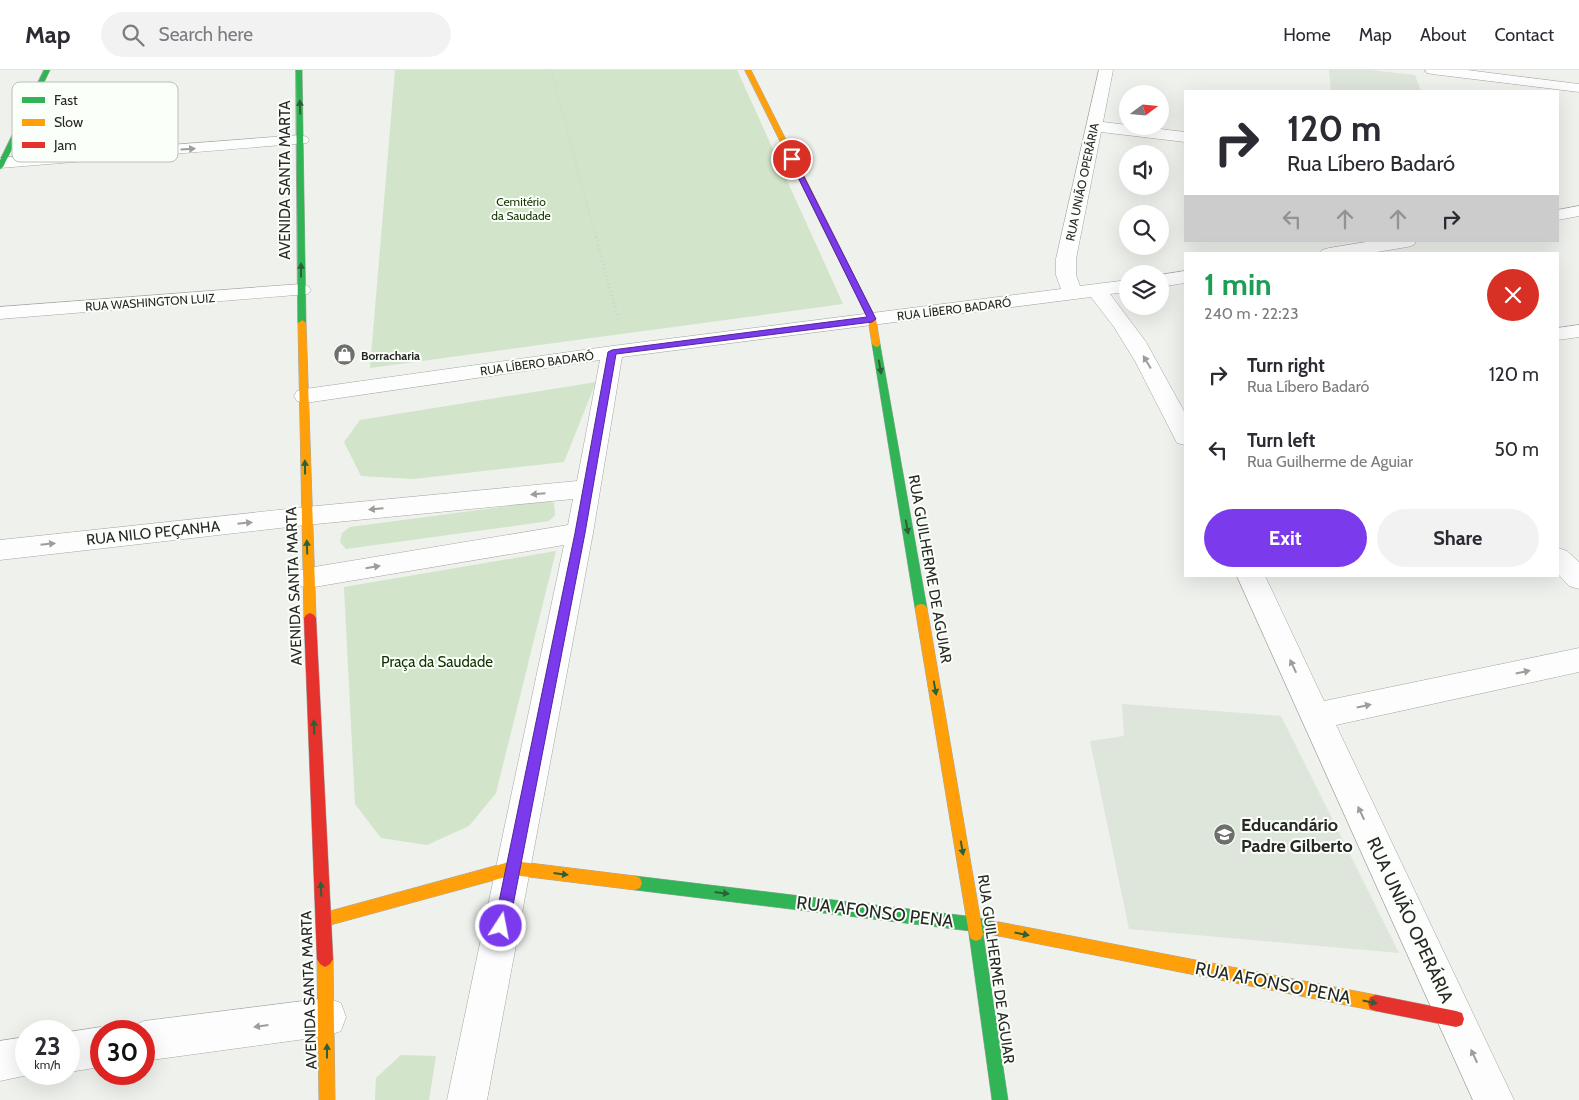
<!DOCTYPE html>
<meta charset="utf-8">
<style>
:root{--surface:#fff;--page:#f2f2f3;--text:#2b2b33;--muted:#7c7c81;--line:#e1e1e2;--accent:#7c3aed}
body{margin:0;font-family:Cabin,sans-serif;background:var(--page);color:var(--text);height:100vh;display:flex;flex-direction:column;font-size:19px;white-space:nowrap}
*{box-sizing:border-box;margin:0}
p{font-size:16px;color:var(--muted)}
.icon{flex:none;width:28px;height:28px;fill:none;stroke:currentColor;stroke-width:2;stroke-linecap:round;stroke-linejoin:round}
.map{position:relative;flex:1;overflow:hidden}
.side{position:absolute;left:1184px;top:182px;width:375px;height:325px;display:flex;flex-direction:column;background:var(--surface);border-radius:0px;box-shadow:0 5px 20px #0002}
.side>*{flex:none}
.hud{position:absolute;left:1184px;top:20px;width:375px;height:152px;border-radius:0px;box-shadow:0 5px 20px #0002;background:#fff;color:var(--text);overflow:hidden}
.needle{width:32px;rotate:74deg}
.tools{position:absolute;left:1119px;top:15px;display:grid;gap:10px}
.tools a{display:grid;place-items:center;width:50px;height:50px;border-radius:50%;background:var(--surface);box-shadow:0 5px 20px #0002;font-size:25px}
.speed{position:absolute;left:15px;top:950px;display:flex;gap:10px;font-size:25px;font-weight:700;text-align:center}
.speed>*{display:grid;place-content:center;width:65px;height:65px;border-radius:50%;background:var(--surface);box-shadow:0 5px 20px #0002;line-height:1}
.speed small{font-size:12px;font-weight:400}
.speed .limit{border:8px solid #d22;background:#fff;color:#111}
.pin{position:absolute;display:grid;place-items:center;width:42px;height:42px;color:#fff;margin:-21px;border:2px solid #fff;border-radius:50%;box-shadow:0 1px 5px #0007}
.me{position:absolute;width:55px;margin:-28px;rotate:11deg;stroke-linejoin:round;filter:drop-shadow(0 0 4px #0008)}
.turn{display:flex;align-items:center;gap:18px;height:105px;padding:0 20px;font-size:22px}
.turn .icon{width:65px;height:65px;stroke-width:2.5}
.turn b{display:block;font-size:35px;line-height:42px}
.lanes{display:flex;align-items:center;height:48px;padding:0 20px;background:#0003;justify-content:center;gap:25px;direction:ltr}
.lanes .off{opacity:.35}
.round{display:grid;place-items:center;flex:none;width:52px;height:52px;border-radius:26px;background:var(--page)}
.head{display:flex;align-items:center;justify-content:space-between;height:85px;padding:0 20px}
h1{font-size:30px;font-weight:700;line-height:38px;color:#1e9e55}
.primary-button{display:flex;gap:10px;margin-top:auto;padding:10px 20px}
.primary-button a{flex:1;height:58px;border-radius:30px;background:var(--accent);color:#fff;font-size:20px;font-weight:700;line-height:58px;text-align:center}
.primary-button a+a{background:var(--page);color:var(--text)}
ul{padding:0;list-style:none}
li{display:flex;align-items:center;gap:15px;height:75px;padding:0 20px}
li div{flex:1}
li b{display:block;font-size:19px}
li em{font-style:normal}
header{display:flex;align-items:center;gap:30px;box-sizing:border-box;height:70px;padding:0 25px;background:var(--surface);border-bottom:1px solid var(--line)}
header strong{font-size:24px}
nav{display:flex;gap:28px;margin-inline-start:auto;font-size:18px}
.search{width:350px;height:45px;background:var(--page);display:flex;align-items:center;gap:12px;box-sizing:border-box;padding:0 18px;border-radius:28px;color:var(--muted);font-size:19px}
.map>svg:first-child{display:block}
.built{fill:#dee5db}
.green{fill:#d2e4c9}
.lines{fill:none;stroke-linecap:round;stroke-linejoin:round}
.street-casing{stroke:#a4a6a3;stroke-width:1}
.fast-casing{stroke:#a4a6a3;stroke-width:1}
.slow-casing{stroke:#a4a6a3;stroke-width:1}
.jam-casing{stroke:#a4a6a3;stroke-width:1}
.path-far1{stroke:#d0d1d0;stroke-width:2;stroke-dasharray:0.5 2.5;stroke-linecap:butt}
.path{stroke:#d0d1d0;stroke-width:2.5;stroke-dasharray:1 3;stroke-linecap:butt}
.street{fill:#fcfdfc;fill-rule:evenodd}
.fast{fill:#30b455;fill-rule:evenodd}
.slow{fill:#ff9f0a;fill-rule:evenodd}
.jam{fill:#e5322d;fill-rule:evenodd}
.oneway{fill:#2b6139}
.oneway2{fill:#9d9e9c}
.route{fill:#7c3aed;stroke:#51269a}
.labels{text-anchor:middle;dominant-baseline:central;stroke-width:4;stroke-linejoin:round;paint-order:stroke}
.far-street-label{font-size:12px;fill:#282927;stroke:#fbfff9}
.far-park-label{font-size:12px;fill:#133200;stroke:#fbfff9}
.far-poi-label{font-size:12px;font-weight:bold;fill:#282927;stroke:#fbfff9;text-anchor:start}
.street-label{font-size:15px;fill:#282927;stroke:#fbfff9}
.park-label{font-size:15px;fill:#133200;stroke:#fbfff9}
.near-poi-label{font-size:18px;font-weight:bold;fill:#282927;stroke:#fbfff9;text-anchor:start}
.near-street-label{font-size:18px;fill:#282927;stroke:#fbfff9}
.key{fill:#fbfff9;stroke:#bcbfba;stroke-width:1}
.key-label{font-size:14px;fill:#282927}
</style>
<header>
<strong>Map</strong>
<div class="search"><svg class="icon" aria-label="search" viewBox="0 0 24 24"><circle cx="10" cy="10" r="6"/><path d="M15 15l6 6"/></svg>Search here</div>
<nav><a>Home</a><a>Map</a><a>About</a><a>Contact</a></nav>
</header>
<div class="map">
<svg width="1579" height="1030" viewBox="0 0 1579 1030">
<rect width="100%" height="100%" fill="#eef1ec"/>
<g class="built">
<polygon points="1329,0 1370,0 1415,5 1421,21 1331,21"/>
<polygon points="1122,634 1281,646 1399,883 1129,859 1090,671 1124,666"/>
</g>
<g class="green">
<polygon points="395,0 737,0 843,234 370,298"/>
<polygon points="596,312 564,392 413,409 361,406 344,372 360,350"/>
<polygon points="546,431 554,433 555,445 549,451 346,479 340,472 342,463 350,457"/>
<polygon points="556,481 496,723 469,756 427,775 381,768 355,734 344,517"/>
<polygon points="401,985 436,986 429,1030 375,1030 376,1008"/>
</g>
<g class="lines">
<defs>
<g id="street">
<polygon points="1099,0 1113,0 1103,52 1185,62 1185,72 1101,62 1076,189 1076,205 1080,216 1128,210 1128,222 1110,224 1146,272 1185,343 1185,375 1177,373 1135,291 1114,257 1091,227 622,287 593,463 487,1030 447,1030 564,475 308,518 298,515 294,508 298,501 308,498 568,455 573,429 306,455 0,490 0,470 306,437 577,411 600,290 305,333 297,331 294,326 297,321 305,319 612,276 1061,219 1056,205 1056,189"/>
<polygon points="1425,0 1467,0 1579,14 1579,22 1432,4 1427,3"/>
<polygon points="301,65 307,67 309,70 307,73 0,98 0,88"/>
<polygon points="1579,136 1579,146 1558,150 1558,140"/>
<polygon points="1372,171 1416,171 1414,175 1407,177 1365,184 1320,184 1322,180 1329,178"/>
<polygon points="1185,201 1185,213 1160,217 1160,205"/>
<polygon points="301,214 308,216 311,220 308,224 0,249 0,237"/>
<polygon points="1579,255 1579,267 1558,270 1558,258"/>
<polygon points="1558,478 1567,481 1579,492 1579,519 1569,516 1558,504"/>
<polygon points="1237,506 1265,506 1324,631 1579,578 1579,602 1336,655 1514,1030 1473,1030"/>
<polygon points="327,928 341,933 346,947 341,961 327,966 144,991 144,961 128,961 130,957 144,951"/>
<polygon points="101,957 110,961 101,961 101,997 69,1002 69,962"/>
<polygon points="26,967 26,1004 33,1004 0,1011 0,971"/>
</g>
<g id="fast">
<polygon points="44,0 50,0 3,97 0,99 0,90"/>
<polygon points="296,0 302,0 306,253 302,256 298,253"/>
<polygon points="876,271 880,274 927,538 925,541 917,541 915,538 872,274"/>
<polygon points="635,806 975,847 1004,854 1006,859 1004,864 999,866 983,863 1008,1030 992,1030 969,864 970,861 635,820 630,818 628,813 630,808"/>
</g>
<g id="slow">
<polygon points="745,0 751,0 876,249 880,274 879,276 876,277 872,274 868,249"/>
<polygon points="302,250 306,253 316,548 314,551 306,551 304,548 298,253"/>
<polygon points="921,534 925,535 927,538 983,864 981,869 976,871 971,869 969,864 915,538 917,535"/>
<polygon points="513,791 635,806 640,808 642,813 640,818 635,820 513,805 323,857 318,855 316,850 318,845 323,843"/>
<polygon points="999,852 1376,925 1382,927 1384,933 1382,939 1376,941 999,866 994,864 992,859 994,854"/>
<polygon points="325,881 330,884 333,889 335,1030 319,1030 317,889 320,884"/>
</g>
<g id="jam">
<polygon points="310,543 314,545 316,548 333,889 330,894 325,897 320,894 317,889 304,548 306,545"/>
<polygon points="1376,925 1456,941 1462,943 1464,949 1462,955 1456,957 1376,941 1370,939 1368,933 1370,927"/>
</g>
</defs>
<use href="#street" class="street-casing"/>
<use href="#fast" class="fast-casing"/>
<use href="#slow" class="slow-casing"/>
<use href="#jam" class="jam-casing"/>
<polyline class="path-far1" points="551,0 596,168"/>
<polyline class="path" points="596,167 619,252"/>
<use href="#street" class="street"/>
<use href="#fast" class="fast"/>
<use href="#slow" class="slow"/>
<use href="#jam" class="jam"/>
</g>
<defs><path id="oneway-solid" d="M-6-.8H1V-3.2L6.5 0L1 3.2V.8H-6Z" transform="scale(1.25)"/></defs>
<g class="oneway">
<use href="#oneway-solid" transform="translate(300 37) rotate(-92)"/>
<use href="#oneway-solid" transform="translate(301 200) rotate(-90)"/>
<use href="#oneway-solid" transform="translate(880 297) rotate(80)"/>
<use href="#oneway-solid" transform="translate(305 397) rotate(-91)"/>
<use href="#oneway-solid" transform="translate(907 457) rotate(80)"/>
<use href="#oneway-solid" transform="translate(307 477) rotate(-92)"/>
<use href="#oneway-solid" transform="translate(935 618) rotate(80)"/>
<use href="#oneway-solid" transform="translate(314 657) rotate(-92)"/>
<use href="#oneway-solid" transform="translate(962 778) rotate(80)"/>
<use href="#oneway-solid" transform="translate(561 804) rotate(7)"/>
<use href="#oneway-solid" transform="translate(321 819) rotate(-92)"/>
<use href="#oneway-solid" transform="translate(722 823) rotate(7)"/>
<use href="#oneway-solid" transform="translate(1022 864) rotate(11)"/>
<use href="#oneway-solid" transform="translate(1370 932) rotate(11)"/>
<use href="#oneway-solid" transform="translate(327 981) rotate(-90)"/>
</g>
<g class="oneway2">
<use href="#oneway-solid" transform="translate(188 79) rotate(-4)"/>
<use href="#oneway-solid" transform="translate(1147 292) rotate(-121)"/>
<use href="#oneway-solid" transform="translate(538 424) rotate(175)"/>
<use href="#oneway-solid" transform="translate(376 439) rotate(175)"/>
<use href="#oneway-solid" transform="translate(245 453) rotate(-6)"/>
<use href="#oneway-solid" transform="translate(48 474) rotate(-6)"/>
<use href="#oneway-solid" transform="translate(373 497) rotate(-9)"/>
<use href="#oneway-solid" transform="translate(1293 596) rotate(-115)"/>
<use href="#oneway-solid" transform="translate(1523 602) rotate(-12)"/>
<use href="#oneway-solid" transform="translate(1364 636) rotate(-12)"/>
<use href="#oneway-solid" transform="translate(1361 743) rotate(-115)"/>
<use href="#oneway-solid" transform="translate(261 956) rotate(172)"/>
<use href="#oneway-solid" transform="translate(1474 986) rotate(-115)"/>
</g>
<polygon class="route" points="792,87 795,89 876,249 872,252 616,284 585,463 509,856 506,861 501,863 496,861 494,856 575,463 608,282 612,280 867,247 789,89"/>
<defs>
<symbol id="shop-disc" viewBox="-11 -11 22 22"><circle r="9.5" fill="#6d6f6c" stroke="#fbfff9"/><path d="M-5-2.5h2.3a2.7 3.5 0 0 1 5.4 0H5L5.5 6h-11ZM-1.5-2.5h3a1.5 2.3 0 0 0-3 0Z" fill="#fff"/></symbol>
<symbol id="school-disc" viewBox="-11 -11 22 22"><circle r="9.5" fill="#6d6f6c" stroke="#fbfff9"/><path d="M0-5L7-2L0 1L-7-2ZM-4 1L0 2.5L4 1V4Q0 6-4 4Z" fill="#fff"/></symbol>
</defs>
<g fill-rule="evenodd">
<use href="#shop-disc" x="332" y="272" width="25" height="25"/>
<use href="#school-disc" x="1212" y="752" width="25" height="25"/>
</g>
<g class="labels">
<g class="far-street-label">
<text transform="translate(1082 112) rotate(-78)">RUA UNIÃO OPERÁRIA</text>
<text transform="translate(150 232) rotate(-4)">RUA WASHINGTON LUIZ</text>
<text transform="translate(954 239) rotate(-7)">RUA LÍBERO BADARÓ</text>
<text transform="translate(537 293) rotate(-8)">RUA LÍBERO BADARÓ</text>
</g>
<g class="far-park-label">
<text x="521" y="131">Cemitério<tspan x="521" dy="14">da Saudade</tspan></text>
</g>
<g class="far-poi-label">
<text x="361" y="285">Borracharia</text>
</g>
<g class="street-label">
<text transform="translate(285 110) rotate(-90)">AVENIDA SANTA MARTA</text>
<text transform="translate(153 463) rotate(-6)">RUA NILO PEÇANHA</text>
<text transform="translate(930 499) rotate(80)">RUA GUILHERME DE AGUIAR</text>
<text transform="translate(294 516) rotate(-92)">AVENIDA SANTA MARTA</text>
<text transform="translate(996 899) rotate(82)">RUA GUILHERME DE AGUIAR</text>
<text transform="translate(309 920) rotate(-92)">AVENIDA SANTA MARTA</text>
</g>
<g class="park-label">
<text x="437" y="592">Praça da Saudade</text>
</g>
<g class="near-poi-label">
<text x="1241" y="755">Educandário<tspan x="1241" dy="21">Padre Gilberto</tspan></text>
</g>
<g class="near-street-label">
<text transform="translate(875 842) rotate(7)">RUA AFONSO PENA</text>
<text transform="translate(1410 850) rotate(65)">RUA UNIÃO OPERÁRIA</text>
<text transform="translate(1273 913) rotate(11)">RUA AFONSO PENA</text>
</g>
</g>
<rect x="12" y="12" width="166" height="80" rx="8" class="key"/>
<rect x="22" y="27" width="23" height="6" fill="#30b455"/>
<rect x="22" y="49" width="23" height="7" fill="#ff9f0a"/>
<rect x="22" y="72" width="23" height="6" fill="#e5322d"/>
<g class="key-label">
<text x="54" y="35">Fast</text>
<text x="54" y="57">Slow</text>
<text x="54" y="80">Jam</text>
</g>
</svg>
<div class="tools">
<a><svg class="needle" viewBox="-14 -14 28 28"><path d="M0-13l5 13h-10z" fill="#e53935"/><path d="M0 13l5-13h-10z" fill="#7c7c81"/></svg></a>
<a><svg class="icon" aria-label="sound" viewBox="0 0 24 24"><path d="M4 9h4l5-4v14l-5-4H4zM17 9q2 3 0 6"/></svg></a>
<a><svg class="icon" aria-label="search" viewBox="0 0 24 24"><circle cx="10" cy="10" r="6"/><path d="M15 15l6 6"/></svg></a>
<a><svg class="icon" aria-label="layers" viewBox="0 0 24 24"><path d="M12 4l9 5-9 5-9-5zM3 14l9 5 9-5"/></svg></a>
</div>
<div class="speed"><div>23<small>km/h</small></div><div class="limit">30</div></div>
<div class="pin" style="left:792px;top:89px;background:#d93025"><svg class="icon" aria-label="arrive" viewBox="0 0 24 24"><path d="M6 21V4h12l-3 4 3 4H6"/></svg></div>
<svg class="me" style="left:501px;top:856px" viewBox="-20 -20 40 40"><circle r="17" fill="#7c3aed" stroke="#fff" stroke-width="3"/><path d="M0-11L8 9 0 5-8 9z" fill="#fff"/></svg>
<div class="hud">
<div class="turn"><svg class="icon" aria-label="right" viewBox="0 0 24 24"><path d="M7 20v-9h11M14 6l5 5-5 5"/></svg><div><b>120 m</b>Rua Líbero Badaró</div></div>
<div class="lanes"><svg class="icon off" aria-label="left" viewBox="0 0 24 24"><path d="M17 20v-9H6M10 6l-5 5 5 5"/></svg><svg class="icon off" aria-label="ahead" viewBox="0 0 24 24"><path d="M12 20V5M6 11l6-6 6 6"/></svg><svg class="icon off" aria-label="ahead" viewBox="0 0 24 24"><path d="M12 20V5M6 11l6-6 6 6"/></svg><svg class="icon" aria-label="right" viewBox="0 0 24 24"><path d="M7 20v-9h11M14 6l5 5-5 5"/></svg></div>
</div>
<section class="side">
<div class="head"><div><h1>1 min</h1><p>240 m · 22:23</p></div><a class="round" style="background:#d93025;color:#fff"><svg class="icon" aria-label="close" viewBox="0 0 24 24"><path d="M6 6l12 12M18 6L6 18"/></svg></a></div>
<ul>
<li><svg class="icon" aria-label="right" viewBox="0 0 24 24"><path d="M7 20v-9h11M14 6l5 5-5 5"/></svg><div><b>Turn right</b><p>Rua Líbero Badaró</p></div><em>120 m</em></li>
<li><svg class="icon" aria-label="left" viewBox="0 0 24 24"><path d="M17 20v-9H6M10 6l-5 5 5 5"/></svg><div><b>Turn left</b><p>Rua Guilherme de Aguiar</p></div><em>50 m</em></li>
</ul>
<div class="primary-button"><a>Exit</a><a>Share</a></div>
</section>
</div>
